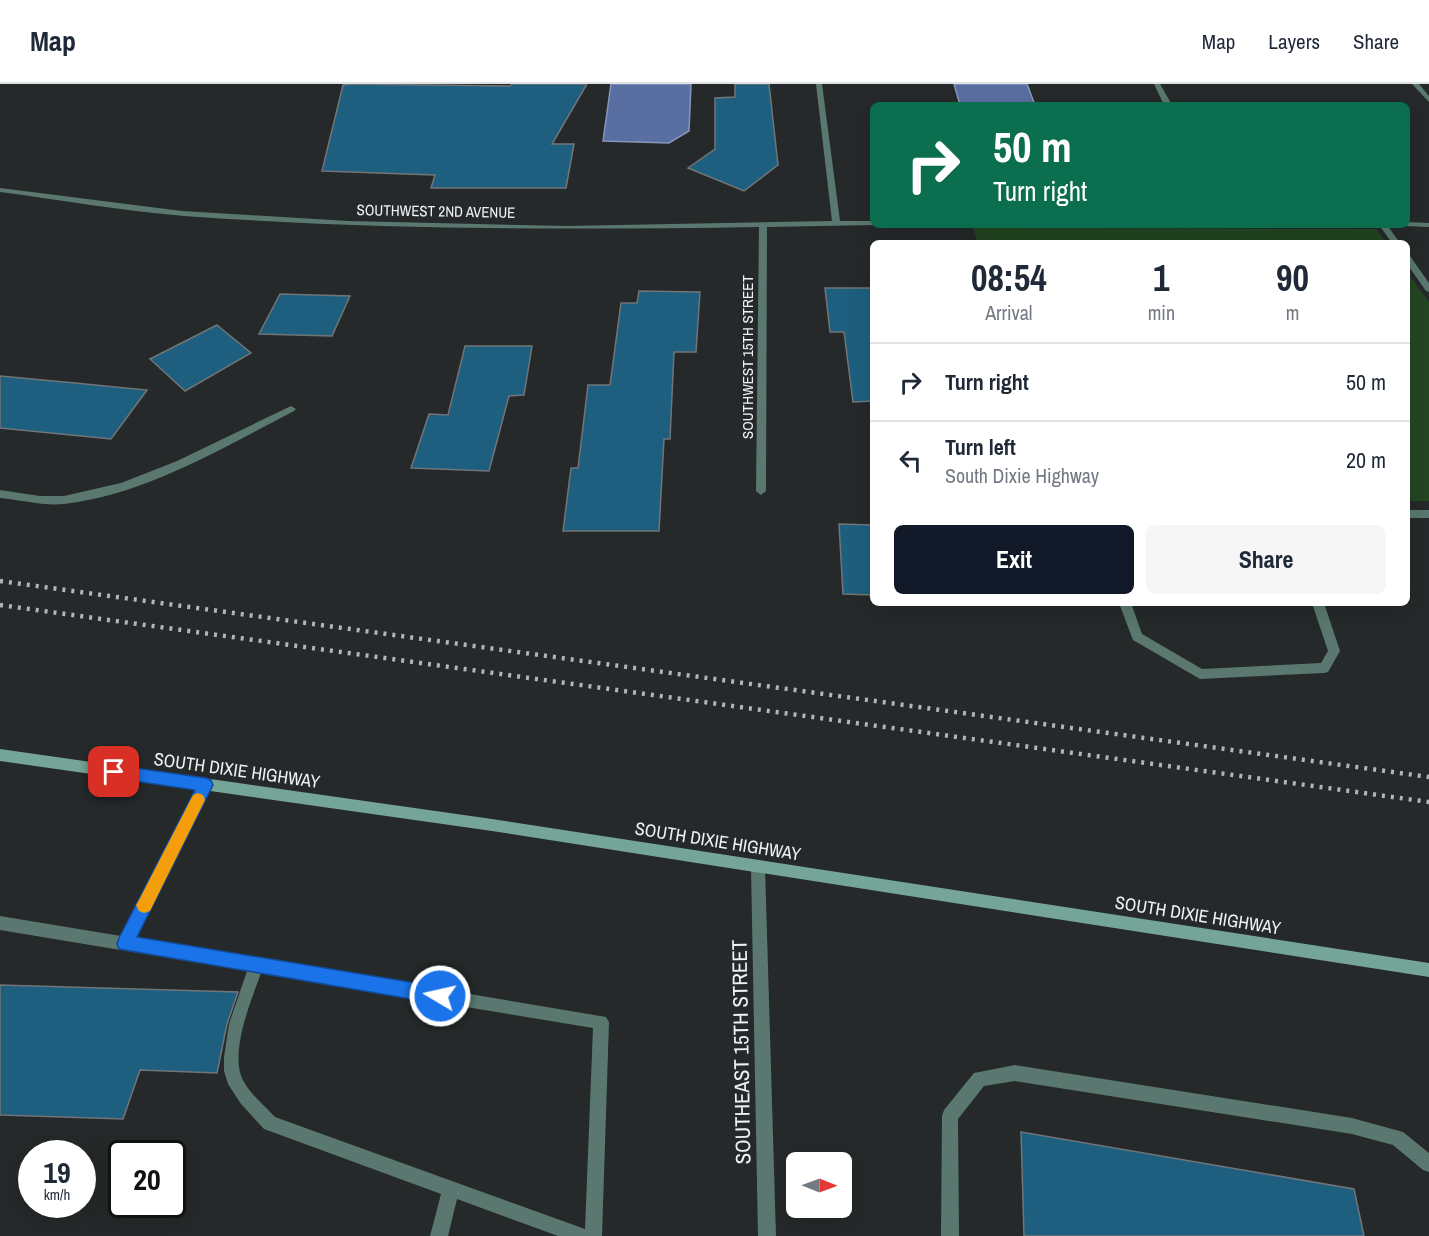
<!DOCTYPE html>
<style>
:root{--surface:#fff;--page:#f6f6f7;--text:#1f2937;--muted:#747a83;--line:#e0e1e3;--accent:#111827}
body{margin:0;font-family:"Archivo Narrow",sans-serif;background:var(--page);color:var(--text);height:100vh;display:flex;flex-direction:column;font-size:22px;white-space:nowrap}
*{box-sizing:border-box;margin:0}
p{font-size:20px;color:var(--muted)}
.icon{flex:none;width:33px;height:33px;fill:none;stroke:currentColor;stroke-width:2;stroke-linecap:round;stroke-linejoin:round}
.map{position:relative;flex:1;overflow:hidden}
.sheet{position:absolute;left:870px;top:156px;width:540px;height:366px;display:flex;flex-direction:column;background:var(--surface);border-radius:9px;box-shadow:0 6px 24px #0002}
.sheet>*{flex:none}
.hud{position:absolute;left:870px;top:18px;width:540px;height:126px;border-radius:9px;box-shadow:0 6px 24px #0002;background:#0b6e4f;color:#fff;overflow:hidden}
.needle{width:39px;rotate:91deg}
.controls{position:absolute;left:786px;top:1068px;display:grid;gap:12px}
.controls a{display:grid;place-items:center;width:66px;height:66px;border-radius:9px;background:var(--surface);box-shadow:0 6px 24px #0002;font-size:30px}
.speed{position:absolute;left:18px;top:1056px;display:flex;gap:12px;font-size:30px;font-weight:700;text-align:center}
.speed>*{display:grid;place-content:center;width:78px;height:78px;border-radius:50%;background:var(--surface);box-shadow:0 6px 24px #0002;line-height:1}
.speed small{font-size:15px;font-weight:400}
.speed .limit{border:3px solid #111;border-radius:9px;background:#fff;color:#111}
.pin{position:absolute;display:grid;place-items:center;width:51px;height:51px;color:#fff;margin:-26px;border-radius:12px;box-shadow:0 3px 9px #0006}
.me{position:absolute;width:66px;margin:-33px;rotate:279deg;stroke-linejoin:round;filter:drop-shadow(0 0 4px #0008)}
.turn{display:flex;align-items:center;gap:21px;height:126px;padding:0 24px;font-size:27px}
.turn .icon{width:78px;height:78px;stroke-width:2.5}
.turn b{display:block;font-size:42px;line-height:51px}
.eta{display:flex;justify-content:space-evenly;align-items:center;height:102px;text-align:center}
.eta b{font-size:36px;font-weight:700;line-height:42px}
.cta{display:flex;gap:12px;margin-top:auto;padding:12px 24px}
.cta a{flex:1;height:69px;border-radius:9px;background:var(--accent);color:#fff;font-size:24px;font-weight:700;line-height:69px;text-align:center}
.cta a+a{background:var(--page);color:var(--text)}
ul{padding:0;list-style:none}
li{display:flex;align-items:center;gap:18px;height:78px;padding:0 24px;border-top:2px solid var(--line)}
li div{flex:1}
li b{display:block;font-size:22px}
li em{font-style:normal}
header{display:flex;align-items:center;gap:36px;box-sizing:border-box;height:84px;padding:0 30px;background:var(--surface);border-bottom:2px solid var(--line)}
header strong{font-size:28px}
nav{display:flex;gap:33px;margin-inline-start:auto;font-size:21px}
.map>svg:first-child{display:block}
.green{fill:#244622}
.water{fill:#5a6fa1;stroke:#8796ba;stroke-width:1.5}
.building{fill:#1e5f7f;stroke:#717578;stroke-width:1.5}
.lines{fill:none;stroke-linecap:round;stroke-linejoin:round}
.service{fill:#5a786f;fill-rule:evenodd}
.minor{fill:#5a786f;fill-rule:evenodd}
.secondary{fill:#75a597;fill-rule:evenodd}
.rail{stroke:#b3b6b7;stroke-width:4.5;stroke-dasharray:3 6;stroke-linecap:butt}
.route{fill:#1a73e8;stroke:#114b97;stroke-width:1.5}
.slow{fill:#f59e0b}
.labels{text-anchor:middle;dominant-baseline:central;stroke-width:6;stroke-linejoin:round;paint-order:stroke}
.far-street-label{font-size:15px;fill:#eff2f3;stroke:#25292a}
.street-label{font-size:18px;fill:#eff2f3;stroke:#25292a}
.near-street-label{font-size:21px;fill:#eff2f3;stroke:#25292a}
</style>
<header>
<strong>Map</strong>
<nav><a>Map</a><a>Layers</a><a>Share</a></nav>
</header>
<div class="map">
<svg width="1429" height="1152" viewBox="0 0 1429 1152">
<rect width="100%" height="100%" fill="#25292a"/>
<g class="green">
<polygon points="973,144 1376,145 1387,159 978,159"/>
<polygon points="1407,188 1429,218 1429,417 1407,417"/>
</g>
<g class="water">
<polygon points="611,0 691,0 689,47 669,59 603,57"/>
<polygon points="954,0 1027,0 1035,21 960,21"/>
</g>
<g class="building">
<polygon points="350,0 510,2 512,0 587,0 552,60 574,60 566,104 431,104 435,91 322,87 343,1"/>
<polygon points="735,0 769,0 778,81 744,107 688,84 715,65 715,14 735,13"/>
<polygon points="825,204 873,204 873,317 853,318 844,248 830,248"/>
<polygon points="639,207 700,208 696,268 674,268 670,355 664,355 659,447 563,447 571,384 578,384 588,301 610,301 621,219 637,219"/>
<polygon points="280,210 350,212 332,252 259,250"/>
<polygon points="217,241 251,269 185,307 150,275"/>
<polygon points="465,262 532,262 524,311 509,312 489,387 411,384 429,330 448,331"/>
<polygon points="0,292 75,299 147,306 111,355 0,344"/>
<polygon points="839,440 873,441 873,511 843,510"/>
<polygon points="0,901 238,908 227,940 217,989 140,986 123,1035 0,1031"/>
<polygon points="1021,1048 1354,1105 1364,1152 1024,1152"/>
</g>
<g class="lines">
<g class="service">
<path d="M206,695L211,697L213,701L136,854L606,933L609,938L602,1152H558L457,1115L448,1152H430L441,1110L264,1045L241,1020L228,1000L224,987V973L229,940L247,887L0,846V832L121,852L201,697ZM261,889L593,944L585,1145L275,1033C265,1022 251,1011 244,998C228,971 251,917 261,889Z"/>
<polygon points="1015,981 1352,1034 1403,1048 1429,1069 1429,1088 1423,1086 1393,1061 1352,1050 1015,997 984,1002 958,1035 959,1152 941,1152 942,1032 944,1026 974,989"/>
</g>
<g class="minor">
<path d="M816,0H822L840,137H873V141H875L767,143L766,407L761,411L756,407L759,143C567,146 376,146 184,132C123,127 61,116 0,108V104L182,127L348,137L566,142L832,137Z"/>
<polygon points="1154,0 1160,0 1172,21 1164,21"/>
<polygon points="1412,0 1419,0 1429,12 1429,18"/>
<polygon points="1407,138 1429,139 1429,143 1404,142 1407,141"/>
<polygon points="1379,141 1387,141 1400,159 1392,159"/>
<polygon points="1407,171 1410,172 1429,199 1429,208 1426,207 1407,180"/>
<path d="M291,322L296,325L294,327C222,364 147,410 64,420C43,422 21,416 0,414V406L40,412H64L121,399L177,377Z"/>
<rect x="1407" y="426" width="22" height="8"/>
<polygon points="1119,519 1131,519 1142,550 1202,585 1321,579 1328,567 1312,519 1324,519 1340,567 1328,588 1324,589 1200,595 1133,556"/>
<polygon points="758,776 763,778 765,783 776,1152 758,1152 751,783 753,778"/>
</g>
<polygon class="secondary" points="0,665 492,735 1429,879 1429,893 492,747 0,677"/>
<g class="rail">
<polyline points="0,497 1429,693"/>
<polyline points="0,521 1429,718"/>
</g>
</g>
<polygon class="route" points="114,681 206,694 211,696 213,701 137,853 440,903 446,906 449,912 446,918 440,920 119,865 117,860 119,854 195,706 114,694 109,692 107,688 109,683"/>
<polygon class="slow" points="198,709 203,711 205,716 150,827 144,829 139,827 136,821 139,816 193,711"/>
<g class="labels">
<g class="far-street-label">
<text transform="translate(436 127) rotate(1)">SOUTHWEST 2ND AVENUE</text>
<text transform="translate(747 273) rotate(-90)">SOUTHWEST 15TH STREET</text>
</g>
<g class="street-label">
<text transform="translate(237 686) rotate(8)">SOUTH DIXIE HIGHWAY</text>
<text transform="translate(718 757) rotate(9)">SOUTH DIXIE HIGHWAY</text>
<text transform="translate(1198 831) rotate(9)">SOUTH DIXIE HIGHWAY</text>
</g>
<g class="near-street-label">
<text transform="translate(741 968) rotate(-91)">SOUTHEAST 15TH STREET</text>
</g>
</g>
</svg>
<div class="controls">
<a><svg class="needle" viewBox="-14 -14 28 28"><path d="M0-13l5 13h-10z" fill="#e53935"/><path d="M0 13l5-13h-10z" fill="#747a83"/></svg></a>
</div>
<div class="speed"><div>19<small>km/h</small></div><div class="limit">20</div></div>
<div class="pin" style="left:114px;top:688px;background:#d93025"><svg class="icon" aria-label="arrive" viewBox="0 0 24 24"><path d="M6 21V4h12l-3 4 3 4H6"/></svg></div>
<svg class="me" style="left:440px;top:912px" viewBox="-20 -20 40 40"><circle r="17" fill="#1a73e8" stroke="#fff" stroke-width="3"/><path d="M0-11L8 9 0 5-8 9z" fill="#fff"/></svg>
<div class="hud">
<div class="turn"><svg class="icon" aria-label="right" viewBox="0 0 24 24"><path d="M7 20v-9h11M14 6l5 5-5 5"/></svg><div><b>50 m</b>Turn right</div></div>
</div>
<section class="sheet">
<div class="eta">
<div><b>08:54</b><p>Arrival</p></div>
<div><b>1</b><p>min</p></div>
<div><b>90</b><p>m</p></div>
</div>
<ul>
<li><svg class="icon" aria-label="right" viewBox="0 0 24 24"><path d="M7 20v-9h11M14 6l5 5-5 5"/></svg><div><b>Turn right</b></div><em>50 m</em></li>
<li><svg class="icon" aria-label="left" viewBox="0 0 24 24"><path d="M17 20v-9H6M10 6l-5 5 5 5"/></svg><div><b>Turn left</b><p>South Dixie Highway</p></div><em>20 m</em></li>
</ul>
<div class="cta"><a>Exit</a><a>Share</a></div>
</section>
</div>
